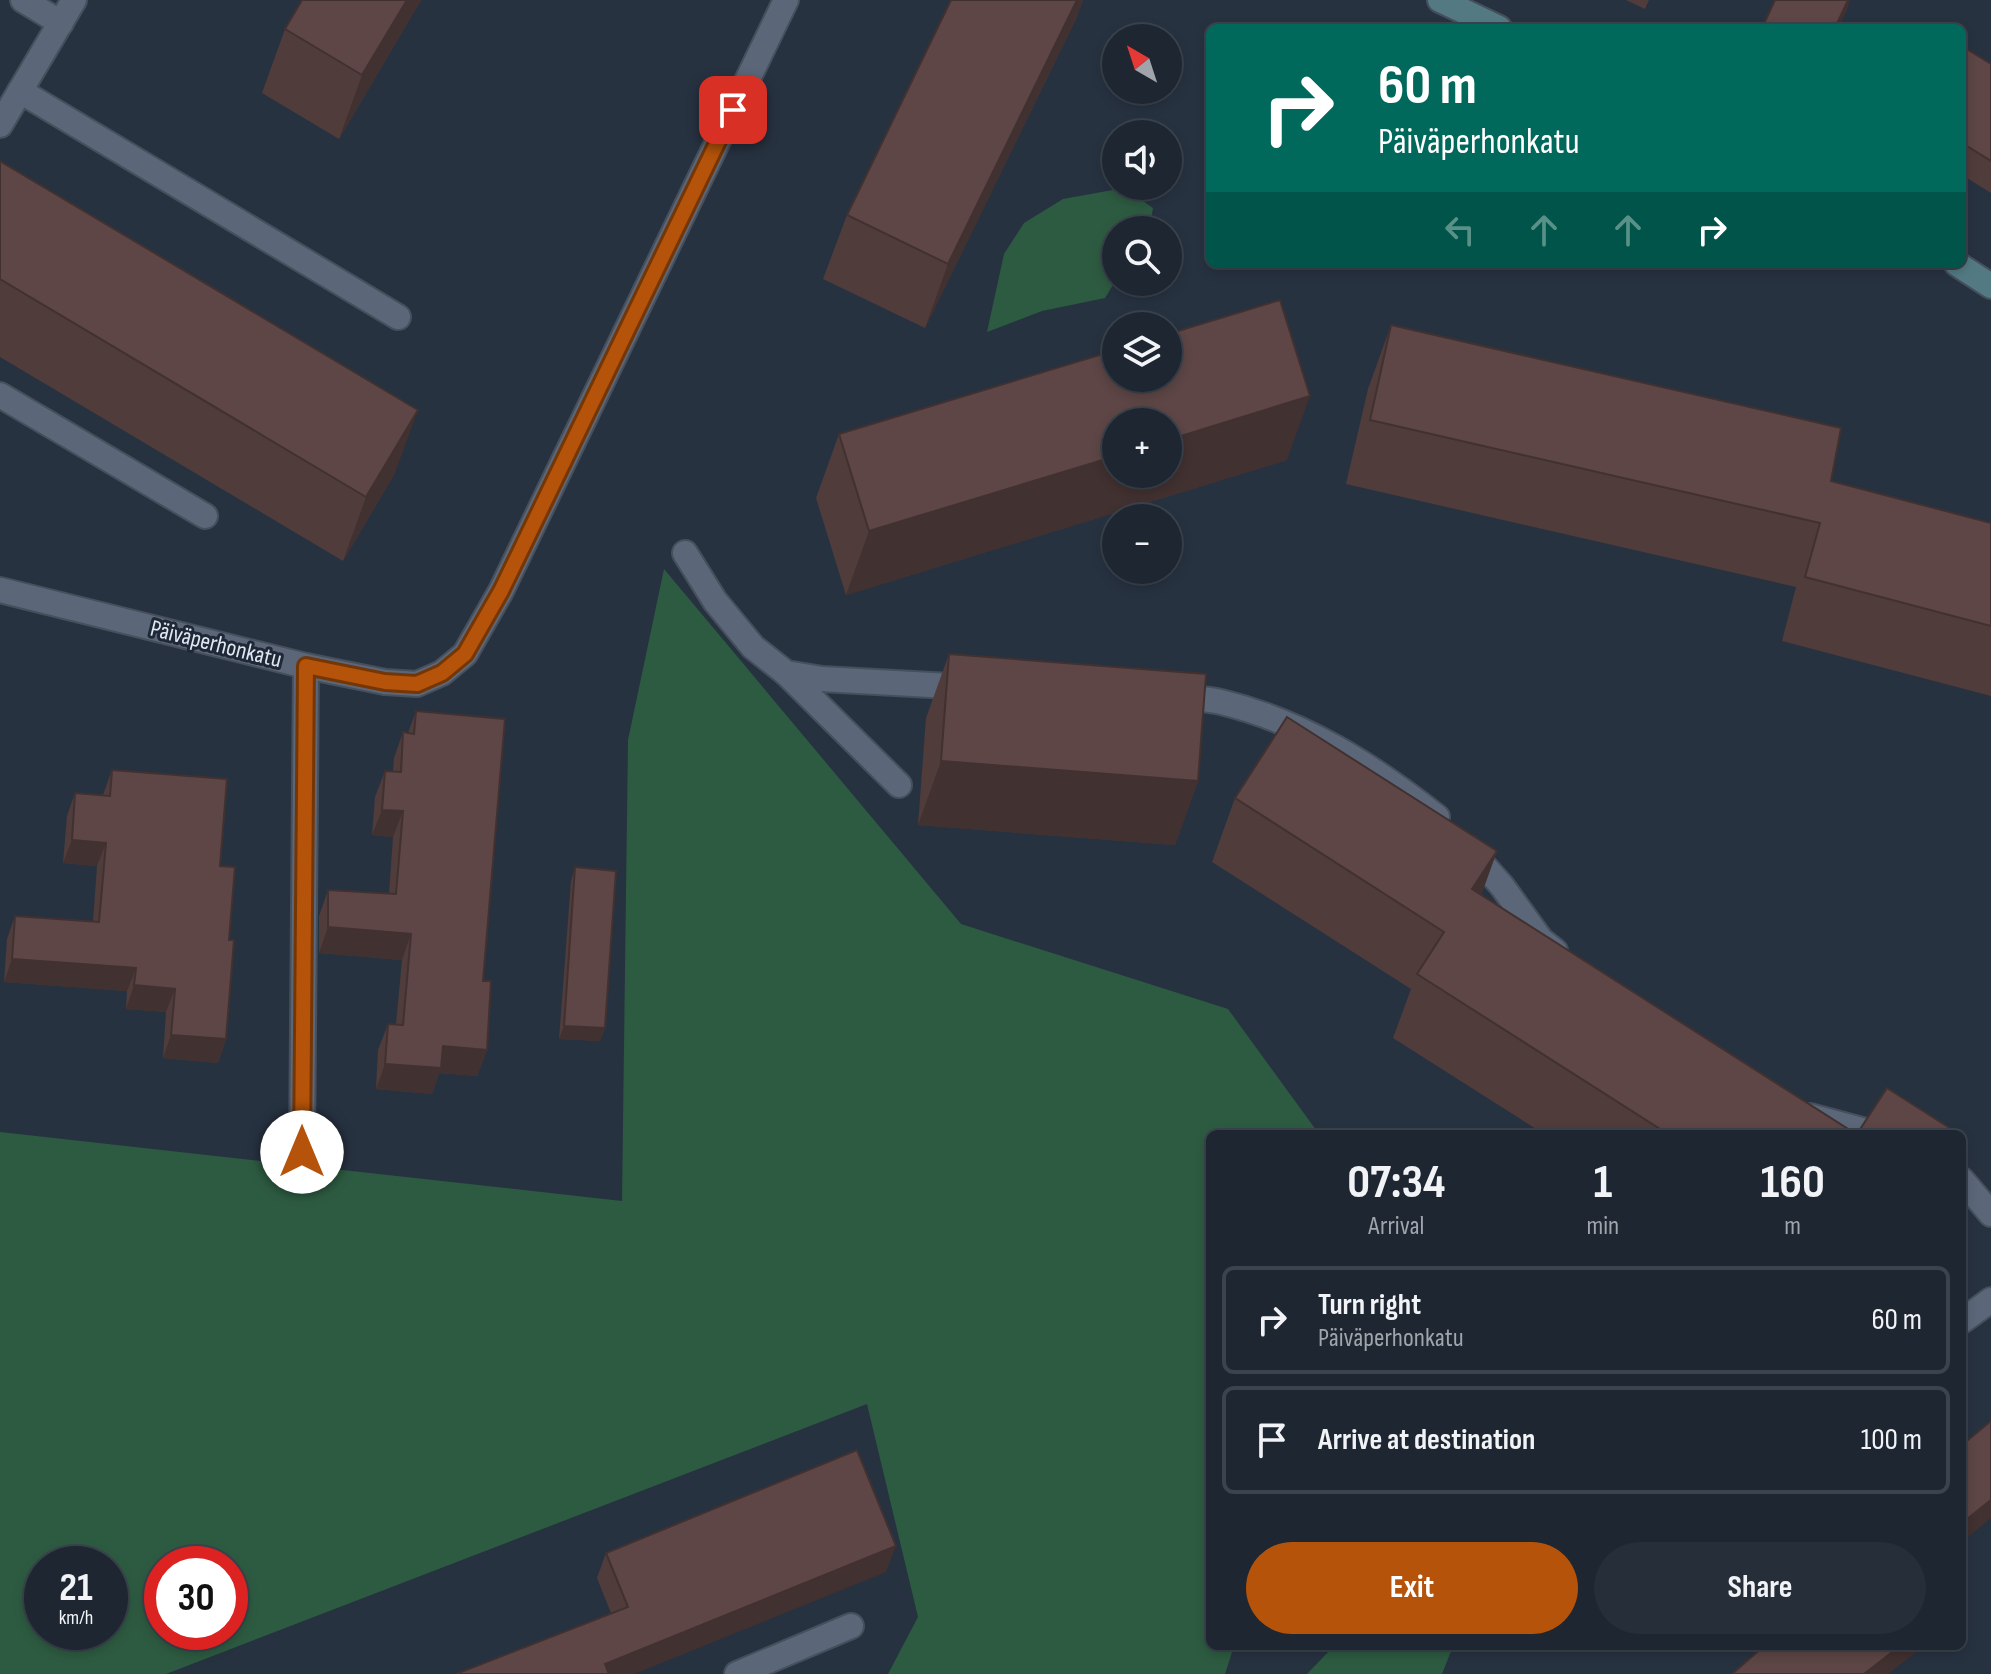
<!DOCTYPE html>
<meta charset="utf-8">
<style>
:root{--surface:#1d2631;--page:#252e39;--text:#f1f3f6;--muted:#a0a5ab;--line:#3b434d;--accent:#b45309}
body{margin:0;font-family:"Sofia Sans Condensed",sans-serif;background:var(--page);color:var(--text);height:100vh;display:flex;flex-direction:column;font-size:30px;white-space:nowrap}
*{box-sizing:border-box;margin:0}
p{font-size:26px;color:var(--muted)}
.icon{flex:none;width:44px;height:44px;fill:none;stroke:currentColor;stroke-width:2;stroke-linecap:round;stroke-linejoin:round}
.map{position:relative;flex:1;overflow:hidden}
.drawer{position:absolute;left:1206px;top:1130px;width:760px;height:520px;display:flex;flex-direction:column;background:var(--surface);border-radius:12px;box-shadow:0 4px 12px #0003,0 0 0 2px var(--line)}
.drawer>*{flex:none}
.hud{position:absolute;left:1206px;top:24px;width:760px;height:244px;border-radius:12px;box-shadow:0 4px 12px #0003,0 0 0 2px var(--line);background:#00695c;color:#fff;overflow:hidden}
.needle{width:52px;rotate:321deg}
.controls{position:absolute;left:1102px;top:24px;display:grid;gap:16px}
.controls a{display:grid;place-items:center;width:80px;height:80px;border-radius:50%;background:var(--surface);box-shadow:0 4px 12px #0003,0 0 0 2px var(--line);font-size:40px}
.speed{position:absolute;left:24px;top:1546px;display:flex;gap:16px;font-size:40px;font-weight:700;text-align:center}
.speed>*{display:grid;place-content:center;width:104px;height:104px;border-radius:50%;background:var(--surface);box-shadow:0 4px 12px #0003,0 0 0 2px var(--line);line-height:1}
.speed small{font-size:20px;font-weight:400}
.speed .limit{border:12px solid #d22;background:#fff;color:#111}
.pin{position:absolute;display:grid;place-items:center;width:68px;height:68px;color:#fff;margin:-34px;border-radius:16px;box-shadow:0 4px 12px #0006}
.me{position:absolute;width:88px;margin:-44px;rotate:0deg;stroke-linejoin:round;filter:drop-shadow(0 0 6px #0008)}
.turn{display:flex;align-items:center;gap:28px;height:168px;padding:0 40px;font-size:36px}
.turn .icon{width:104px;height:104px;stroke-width:2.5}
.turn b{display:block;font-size:56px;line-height:68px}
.lanes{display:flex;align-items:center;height:76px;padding:0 40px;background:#0003;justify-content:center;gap:40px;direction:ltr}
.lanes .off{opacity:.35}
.eta{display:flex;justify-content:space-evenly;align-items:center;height:136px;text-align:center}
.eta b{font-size:48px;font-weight:700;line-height:56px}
.action{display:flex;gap:16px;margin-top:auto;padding:16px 40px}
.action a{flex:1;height:92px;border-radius:48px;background:var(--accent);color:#fff;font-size:32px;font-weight:700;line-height:92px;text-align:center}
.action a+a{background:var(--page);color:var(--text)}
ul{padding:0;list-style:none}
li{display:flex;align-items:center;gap:24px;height:108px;margin:0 16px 12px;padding:0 24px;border:4px solid var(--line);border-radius:12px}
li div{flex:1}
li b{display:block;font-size:30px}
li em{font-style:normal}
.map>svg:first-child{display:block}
.green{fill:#2d5b41;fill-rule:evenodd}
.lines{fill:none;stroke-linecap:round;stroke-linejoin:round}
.service-casing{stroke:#464f5c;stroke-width:28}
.minor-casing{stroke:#464f5c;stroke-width:28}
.secondary-casing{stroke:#464f5c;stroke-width:28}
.service{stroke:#5b6779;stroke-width:24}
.minor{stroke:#5b6779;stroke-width:24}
.secondary{stroke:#537a83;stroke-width:24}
.wall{fill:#503c3b}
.shaded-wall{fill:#413130}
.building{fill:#5d4645;stroke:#413130;stroke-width:2}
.route-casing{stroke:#753606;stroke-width:20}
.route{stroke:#b45309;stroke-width:14}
.labels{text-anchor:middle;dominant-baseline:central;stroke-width:6;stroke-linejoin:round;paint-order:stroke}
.street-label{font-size:24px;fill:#e0e7f1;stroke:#1e2837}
</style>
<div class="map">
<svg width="1991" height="1674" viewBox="0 0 1991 1674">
<rect width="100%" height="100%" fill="#273241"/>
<g class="green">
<polygon points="1124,188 1153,208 1151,220 1145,230 1116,230 1116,280 1105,298 1042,311 987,332 1004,254 1024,223 1063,199"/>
<path d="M664,569L961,924L1228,1009L1319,1134H1210V1646H1234L1225,1674H888L918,1617L867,1404L166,1674H0V1132L622,1201L628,740ZM42,1564H110V1632H42ZM162,1564H230V1632H162Z"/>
<polygon points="1334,1646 1453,1646 1442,1674 1307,1674"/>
</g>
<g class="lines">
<defs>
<g id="service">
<polyline points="23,0 61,23"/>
<polyline points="20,91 398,317"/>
<polyline points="0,125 74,0"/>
<polyline points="0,395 205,516"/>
<polyline points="685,553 715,601 753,647 786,673 822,679 968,687"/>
<polyline points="786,673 899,785"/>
<path d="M1172,698C1188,699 1206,698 1221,702C1303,722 1371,765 1437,817"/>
<polyline points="1468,848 1502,886 1541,940 1555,951"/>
<polyline points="1810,1116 1877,1134"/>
<polyline points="1962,1180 1991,1214"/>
<polyline points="737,1674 851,1626"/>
</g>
<g id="minor">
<polyline points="0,590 306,666 385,682 417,684 442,673 465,654 501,591 786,0"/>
<polyline points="302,1152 306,666"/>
<polyline points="1962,1321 1991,1300"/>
</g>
<g id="secondary">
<polyline points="1440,0 1499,28"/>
<polyline points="1957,264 1991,286"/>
</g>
</defs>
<use href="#service" class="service-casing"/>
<use href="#minor" class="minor-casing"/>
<use href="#secondary" class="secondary-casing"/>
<use href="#service" class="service"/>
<use href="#minor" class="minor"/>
<use href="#secondary" class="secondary"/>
</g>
<g class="wall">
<polygon points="421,0 339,139 262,93 285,29"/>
<polygon points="951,0 1083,0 1076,19 925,328 823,279 847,215"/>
<polygon points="1626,0 1649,0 1645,9"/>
<polygon points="1962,52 1991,64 1991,193 1962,175"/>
<polygon points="0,161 395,473 343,561 0,357"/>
<polygon points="1391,325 1831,481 1991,523 1991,696 1782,641 1796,587 1346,484 1368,389"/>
<polygon points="839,434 1287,460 846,595 816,498"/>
<polygon points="949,654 1198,781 1175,845 918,825 926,718"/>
<polygon points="416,711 483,981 487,1050 477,1076 439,1073 432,1094 376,1089 378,1050 388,1024 396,1024 402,960 319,953 319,916 328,890 389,894 393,837 372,835 375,797 385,771 393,771 394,758 403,732 408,733"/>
<polygon points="112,770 220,866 229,940 226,1039 218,1063 163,1058 166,1012 126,1009 127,991 4,982 7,939 15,916 93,921 97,866 63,863 67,816 75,793 103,795"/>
<polygon points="1235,798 1497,851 1481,895 1856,1134 1544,1134 1393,1038 1411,989 1212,862"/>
<polygon points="575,867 605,1028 600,1041 559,1039 571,881"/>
<polygon points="606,1553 886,1572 611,1613 597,1578"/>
</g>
<g class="shaded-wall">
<polygon points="407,0 421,0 339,139 362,75"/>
<polygon points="1077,0 1083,0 1076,19 925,328 948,264"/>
<polygon points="1848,0 1850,0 1847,10 1838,28 1835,28"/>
<polygon points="1310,396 1287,460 846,595 869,531 1116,456 1116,474 1168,474 1168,440"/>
<polygon points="418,410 395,473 343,561 366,497"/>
<polygon points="941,761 1198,781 1175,845 918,825"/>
<polygon points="382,810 403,811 393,837 372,835"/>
<polygon points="72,840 106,843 97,866 63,863"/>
<polygon points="1497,851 1474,915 1472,889"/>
<polygon points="328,927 411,934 402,960 319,953"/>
<polygon points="12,959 136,968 127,991 4,982"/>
<polygon points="134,985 175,989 166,1012 126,1009"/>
<polygon points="564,1026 605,1028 600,1041 559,1039"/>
<polygon points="171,1035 226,1039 218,1063 163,1058"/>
<polygon points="443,1046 487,1050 477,1076 439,1073 432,1094 376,1089 385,1064"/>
<polygon points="1991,1500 1991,1518 1962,1542 1962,1523"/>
<polygon points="896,1546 886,1572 634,1674 601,1674 605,1664"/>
<polygon points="1900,1646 1924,1646 1888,1674 1864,1674"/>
</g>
<g class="building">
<polygon points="302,0 407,0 362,75 285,29"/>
<polygon points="951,0 1077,0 948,264 847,215"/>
<polygon points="1775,0 1848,0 1835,28 1762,28"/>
<polygon points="1965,48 1991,64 1991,161 1962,143 1962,52"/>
<polygon points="0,161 418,410 366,497 0,279"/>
<polygon points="1280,300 1310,396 1168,440 1168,422 1116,422 1116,456 869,531 839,434 1116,350 1116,378 1168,378 1168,334"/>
<polygon points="1391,325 1841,428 1831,481 1991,523 1991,626 1805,577 1820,523 1370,420"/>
<polygon points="949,654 1206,674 1198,781 941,761"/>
<polygon points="416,711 505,719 483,981 491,981 487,1050 443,1046 441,1068 385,1064 388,1024 403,1025 411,934 328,927 328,890 396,894 403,811 382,810 385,771 401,772 403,732 414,734"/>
<polygon points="1287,717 1497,851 1472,889 1856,1134 1668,1134 1417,974 1444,932 1235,798"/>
<polygon points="112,770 227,779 220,866 235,867 229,940 234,940 226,1039 171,1035 175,989 134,985 136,968 12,959 15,916 99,922 106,843 72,840 75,793 110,796"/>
<polygon points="575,867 616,871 605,1028 564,1026"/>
<polygon points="1887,1088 1956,1132 1955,1134 1857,1134"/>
<polygon points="1991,1421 1991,1500 1962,1523 1962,1445"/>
<polygon points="857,1450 896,1546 605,1664 609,1674 456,1674 628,1607 606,1553"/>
<polygon points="1764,1646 1900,1646 1864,1674 1732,1674"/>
</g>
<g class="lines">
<defs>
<polyline id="route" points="302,1152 306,666 385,682 417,684 442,673 465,654 501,591 519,554 733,110"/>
</defs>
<use href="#route" class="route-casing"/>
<use href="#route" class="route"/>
</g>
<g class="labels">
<g class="street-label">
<text transform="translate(216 644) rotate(14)">Päiväperhonkatu</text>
</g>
</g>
</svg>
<div class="controls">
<a><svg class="needle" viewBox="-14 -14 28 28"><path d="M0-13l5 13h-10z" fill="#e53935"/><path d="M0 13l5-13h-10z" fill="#a0a5ab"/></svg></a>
<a><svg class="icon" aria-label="sound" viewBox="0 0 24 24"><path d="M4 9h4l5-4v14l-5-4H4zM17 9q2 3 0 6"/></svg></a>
<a><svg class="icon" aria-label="search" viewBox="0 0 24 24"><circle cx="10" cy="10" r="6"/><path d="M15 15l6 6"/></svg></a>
<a><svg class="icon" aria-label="layers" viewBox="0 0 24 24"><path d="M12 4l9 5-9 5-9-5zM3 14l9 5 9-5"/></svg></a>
<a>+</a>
<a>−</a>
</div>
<div class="speed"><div>21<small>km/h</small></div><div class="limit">30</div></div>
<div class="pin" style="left:733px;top:110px;background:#d93025"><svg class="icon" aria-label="arrive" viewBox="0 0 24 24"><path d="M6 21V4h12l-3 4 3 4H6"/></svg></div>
<svg class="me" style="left:302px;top:1152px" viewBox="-20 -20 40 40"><circle r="19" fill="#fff"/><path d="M0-13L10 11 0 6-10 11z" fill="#b45309"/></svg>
<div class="hud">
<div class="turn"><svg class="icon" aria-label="right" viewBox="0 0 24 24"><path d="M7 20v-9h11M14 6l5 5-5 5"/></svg><div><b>60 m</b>Päiväperhonkatu</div></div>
<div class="lanes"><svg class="icon off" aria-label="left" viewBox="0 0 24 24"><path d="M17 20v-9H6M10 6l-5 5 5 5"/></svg><svg class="icon off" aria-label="ahead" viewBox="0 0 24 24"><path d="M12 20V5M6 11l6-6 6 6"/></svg><svg class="icon off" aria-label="ahead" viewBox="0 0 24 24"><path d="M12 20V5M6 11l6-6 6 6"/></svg><svg class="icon" aria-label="right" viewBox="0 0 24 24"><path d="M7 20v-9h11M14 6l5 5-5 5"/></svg></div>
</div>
<section class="drawer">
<div class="eta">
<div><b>07:34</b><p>Arrival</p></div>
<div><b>1</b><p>min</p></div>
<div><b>160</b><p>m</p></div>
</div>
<ul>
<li><svg class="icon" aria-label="right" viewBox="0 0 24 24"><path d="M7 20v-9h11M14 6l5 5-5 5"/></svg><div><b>Turn right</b><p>Päiväperhonkatu</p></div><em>60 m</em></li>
<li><svg class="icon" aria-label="arrive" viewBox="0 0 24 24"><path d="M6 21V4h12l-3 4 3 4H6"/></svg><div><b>Arrive at destination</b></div><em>100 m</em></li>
</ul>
<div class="action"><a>Exit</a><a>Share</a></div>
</section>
</div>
